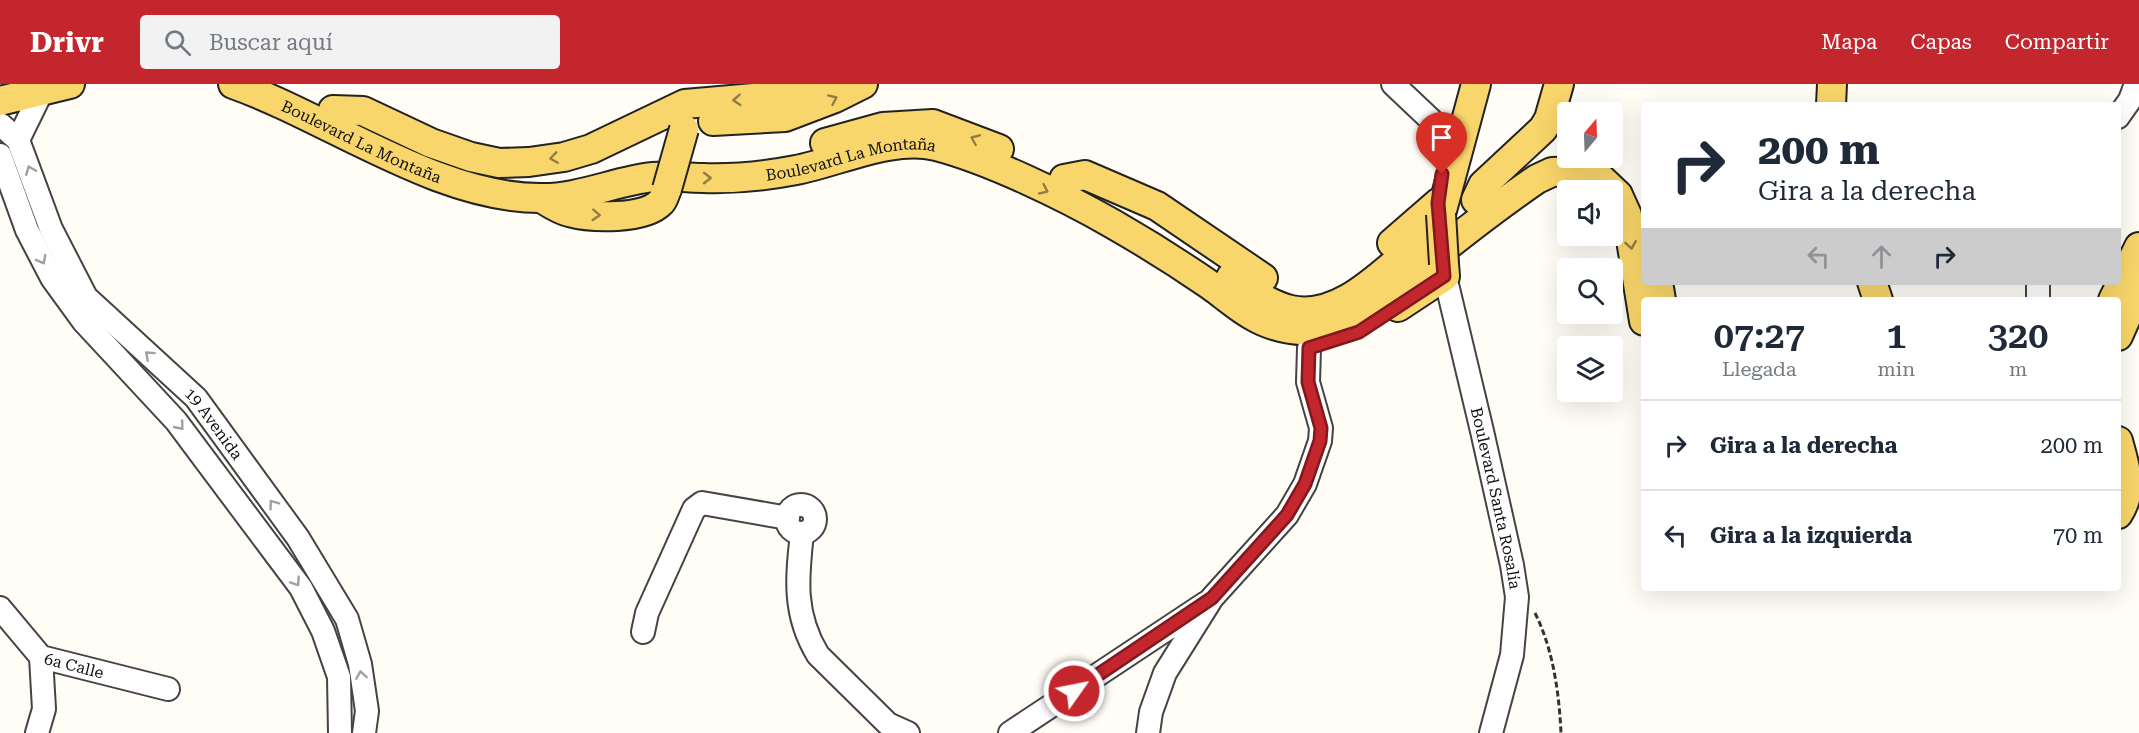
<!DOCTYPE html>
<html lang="es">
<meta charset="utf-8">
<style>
:root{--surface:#fff;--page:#f2f2f3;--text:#1f2937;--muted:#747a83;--line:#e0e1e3;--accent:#c4262e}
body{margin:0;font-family:"Roboto Serif",serif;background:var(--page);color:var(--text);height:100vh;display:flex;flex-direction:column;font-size:22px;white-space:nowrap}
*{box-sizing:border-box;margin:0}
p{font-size:20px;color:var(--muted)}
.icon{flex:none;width:33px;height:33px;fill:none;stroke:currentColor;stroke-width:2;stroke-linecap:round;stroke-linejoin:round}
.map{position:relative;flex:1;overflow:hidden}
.sheet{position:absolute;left:1641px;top:213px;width:480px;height:294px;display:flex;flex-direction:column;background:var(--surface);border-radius:6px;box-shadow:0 6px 24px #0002}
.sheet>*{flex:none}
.top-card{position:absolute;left:1641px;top:18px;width:480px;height:183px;border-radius:6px;box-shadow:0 6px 24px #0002;background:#fff;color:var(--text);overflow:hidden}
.needle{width:39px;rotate:19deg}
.tools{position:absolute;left:1557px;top:18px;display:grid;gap:12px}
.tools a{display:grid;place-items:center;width:66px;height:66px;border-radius:6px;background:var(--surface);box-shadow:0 6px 24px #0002;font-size:30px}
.pin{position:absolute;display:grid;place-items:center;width:51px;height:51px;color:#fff;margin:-62px -26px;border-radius:50% 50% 50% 0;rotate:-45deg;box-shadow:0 0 6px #0007}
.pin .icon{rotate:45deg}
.me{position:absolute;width:66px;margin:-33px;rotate:57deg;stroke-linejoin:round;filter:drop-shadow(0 0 4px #0008)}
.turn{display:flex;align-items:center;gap:21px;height:126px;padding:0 18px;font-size:27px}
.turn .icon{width:78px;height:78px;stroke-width:2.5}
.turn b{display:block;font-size:42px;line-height:51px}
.lanes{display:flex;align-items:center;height:57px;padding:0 18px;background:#0003;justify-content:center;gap:30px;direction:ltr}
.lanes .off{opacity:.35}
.eta{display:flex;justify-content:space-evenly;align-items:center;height:102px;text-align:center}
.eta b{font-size:36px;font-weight:600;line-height:42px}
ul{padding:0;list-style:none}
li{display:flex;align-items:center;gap:18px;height:90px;padding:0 18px;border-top:2px solid var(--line)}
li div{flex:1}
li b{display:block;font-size:22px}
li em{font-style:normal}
header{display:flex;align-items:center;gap:36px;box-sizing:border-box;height:84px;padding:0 30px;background:var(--accent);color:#fff}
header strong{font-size:28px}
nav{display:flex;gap:33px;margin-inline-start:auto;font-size:21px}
.search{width:420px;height:54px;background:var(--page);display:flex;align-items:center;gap:15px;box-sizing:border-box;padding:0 21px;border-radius:6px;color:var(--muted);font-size:22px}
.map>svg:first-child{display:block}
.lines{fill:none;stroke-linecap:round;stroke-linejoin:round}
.minor-casing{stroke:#444;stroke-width:26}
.major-casing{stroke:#222;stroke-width:32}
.path{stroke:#333;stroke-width:3;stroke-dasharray:6 3;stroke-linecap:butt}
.minor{stroke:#fff;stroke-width:22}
.major{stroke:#f9d66b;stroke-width:28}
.major-bridge-casing{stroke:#222;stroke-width:32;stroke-linecap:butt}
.major-bridge{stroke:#f9d66b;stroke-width:28}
.oneway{stroke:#917d42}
.oneway2{stroke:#a0a0a0}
.route-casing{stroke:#7f191e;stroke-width:15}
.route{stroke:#c4262e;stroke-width:10}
.labels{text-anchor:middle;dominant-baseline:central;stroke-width:6;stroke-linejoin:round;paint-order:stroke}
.street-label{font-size:16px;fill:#111;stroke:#fff}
</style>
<header>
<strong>Drivr</strong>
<div class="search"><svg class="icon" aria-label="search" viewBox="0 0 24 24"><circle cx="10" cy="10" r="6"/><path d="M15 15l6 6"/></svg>Buscar aquí</div>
<nav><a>Mapa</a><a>Capas</a><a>Compartir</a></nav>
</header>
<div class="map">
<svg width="2139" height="649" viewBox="0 0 2139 649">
<rect width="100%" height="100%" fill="#fffdf5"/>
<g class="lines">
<defs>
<g id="minor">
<polyline points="1393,0 1449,53"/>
<polyline points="2118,33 2130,16 2136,0"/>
<path id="s1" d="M0,40L18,56L51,145L86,213L196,314L298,454L347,535L360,580L367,627L364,649"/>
<polyline points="18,56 42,7"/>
<polyline points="0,71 27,146 52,194 84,238 176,337 301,504 323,547 339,593 340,649"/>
<path id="s2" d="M1445,192L1482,347L1512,481L1517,513L1512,571L1491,649"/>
<polyline points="2038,216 2038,198"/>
<circle cx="801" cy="435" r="14"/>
<path d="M802,449C797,494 793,530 818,571L888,640L908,649"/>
<path id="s3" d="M0,524L41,573L168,605"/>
<polyline points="643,548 647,529 694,425 702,419 788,434"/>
<polyline points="37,649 44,625 41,573"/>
<polyline points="1010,649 1206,519"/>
<polyline points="1148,649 1151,628 1165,589 1212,514 1287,431 1305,400 1320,357 1321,344 1308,298 1309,264"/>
</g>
<g id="major">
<path id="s4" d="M233,0C329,34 437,114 540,114C579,115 615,97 653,93C669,91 686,94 703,94C734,95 765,92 796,86C838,78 893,51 936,62C990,76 1064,112 1113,140C1146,159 1178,179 1210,201C1227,213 1244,229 1263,237C1279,244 1296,247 1312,246C1359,243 1393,204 1428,177C1463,149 1499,121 1537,95L1552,88L1580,87L1600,94L1618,111L1627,131L1644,237"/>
<polyline points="0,17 70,0"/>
<polyline points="1831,21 1832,0"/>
<polyline points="333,26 363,27 431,59 471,73 499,79 529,78 564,73 591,65 685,20 776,12 820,0"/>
<polyline points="713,37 785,33 835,14 863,0"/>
<polyline points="825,59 883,43 933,40 999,65"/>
<polyline points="1064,95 1085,91 1157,122 1263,194"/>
<path d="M543,115C551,120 560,126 569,128C591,134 644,136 661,118C664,115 665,109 667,105"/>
<polyline points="1476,116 1483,101 1543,45 1549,35 1559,0"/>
<polyline points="1441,130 1476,0"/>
<polyline points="1392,159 1438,119"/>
<path d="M1231,193C1249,206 1269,221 1291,226C1343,237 1388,182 1425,154"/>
<polyline points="1658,198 1661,216"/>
<polyline points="1872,198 1878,216"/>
<polyline points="2113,216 2139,163"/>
<polyline points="1398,223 1445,192 1444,180"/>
<polyline points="2118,252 2139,205"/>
<path d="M2118,357C2125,383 2134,406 2118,430"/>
</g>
</defs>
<use href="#minor" class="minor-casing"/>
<use href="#major" class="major-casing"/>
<path class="path" d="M1535,529C1553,565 1559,608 1561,649"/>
<use href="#minor" class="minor"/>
<use href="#major" class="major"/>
<defs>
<g id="major-bridge">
<polyline points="667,105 684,45"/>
<polyline points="1441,130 1444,180"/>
</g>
</defs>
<use href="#major-bridge" class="major-bridge-casing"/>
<use href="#major-bridge" class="major-bridge"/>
</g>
<defs><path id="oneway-chevron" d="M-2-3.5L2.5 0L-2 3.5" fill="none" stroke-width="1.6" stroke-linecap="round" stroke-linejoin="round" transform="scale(1.5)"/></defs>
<g class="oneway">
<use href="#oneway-chevron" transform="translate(833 15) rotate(-24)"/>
<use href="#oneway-chevron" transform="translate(737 16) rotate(176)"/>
<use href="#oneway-chevron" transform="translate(975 55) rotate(-157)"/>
<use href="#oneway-chevron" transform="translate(554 74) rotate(172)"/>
<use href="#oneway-chevron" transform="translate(707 94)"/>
<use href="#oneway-chevron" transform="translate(1044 106) rotate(25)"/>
<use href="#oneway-chevron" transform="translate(596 131) rotate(3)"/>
<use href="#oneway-chevron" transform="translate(1631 161) rotate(81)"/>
</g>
<g class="oneway2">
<use href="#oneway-chevron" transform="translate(30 86) rotate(-112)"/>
<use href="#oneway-chevron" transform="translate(42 176) rotate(62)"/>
<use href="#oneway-chevron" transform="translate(149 271) rotate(-138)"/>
<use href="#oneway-chevron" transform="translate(180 342) rotate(51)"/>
<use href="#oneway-chevron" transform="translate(273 420) rotate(-126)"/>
<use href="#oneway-chevron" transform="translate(296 498) rotate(56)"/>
<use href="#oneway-chevron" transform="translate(361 591) rotate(-99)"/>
</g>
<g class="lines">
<defs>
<polyline id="route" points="1074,607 1212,514 1287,431 1305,400 1320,357 1321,344 1308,298 1309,264 1359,248 1444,192 1438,119 1442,90"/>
</defs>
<use href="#route" class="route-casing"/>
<use href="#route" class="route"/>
</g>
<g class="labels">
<g class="street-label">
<text stroke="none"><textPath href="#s4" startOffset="141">Boulevard La Montaña</textPath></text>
<text stroke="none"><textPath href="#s4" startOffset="645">Boulevard La Montaña</textPath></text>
<text stroke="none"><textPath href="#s1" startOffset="376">19 Avenida</textPath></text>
<text stroke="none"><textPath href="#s2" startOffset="228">Boulevard Santa Rosalía</textPath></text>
<text stroke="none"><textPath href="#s3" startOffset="98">6a Calle</textPath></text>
</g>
</g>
</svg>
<div class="tools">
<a><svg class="needle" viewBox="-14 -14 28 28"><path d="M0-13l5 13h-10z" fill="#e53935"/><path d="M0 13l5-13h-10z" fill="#747a83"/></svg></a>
<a><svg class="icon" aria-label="sound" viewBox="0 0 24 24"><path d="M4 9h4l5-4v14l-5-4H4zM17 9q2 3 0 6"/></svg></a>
<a><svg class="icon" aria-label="search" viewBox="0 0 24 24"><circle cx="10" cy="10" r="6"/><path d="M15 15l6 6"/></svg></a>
<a><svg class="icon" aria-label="layers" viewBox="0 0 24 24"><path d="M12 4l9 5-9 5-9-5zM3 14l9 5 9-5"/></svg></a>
</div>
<div class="pin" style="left:1442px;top:90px;background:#d93025"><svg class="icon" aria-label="arrive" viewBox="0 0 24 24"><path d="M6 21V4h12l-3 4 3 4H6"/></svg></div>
<svg class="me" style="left:1074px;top:607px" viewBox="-20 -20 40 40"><circle r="17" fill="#c4262e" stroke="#fff" stroke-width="3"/><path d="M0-11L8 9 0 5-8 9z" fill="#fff"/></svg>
<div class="top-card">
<div class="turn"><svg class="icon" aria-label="right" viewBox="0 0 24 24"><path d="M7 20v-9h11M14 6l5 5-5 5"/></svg><div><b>200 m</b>Gira a la derecha</div></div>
<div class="lanes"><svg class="icon off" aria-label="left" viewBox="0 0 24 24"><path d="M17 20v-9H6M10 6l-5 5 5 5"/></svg><svg class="icon off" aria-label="ahead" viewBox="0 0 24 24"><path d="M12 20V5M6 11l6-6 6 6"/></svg><svg class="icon" aria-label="right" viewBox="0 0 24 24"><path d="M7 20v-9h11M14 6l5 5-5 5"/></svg></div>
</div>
<section class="sheet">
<div class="eta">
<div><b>07:27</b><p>Llegada</p></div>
<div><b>1</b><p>min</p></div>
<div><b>320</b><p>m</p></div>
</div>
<ul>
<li><svg class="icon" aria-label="right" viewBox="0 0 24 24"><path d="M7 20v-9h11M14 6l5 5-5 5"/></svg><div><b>Gira a la derecha</b></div><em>200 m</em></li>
<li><svg class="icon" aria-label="left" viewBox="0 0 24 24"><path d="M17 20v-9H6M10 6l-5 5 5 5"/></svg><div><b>Gira a la izquierda</b></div><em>70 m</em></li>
</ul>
</section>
</div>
